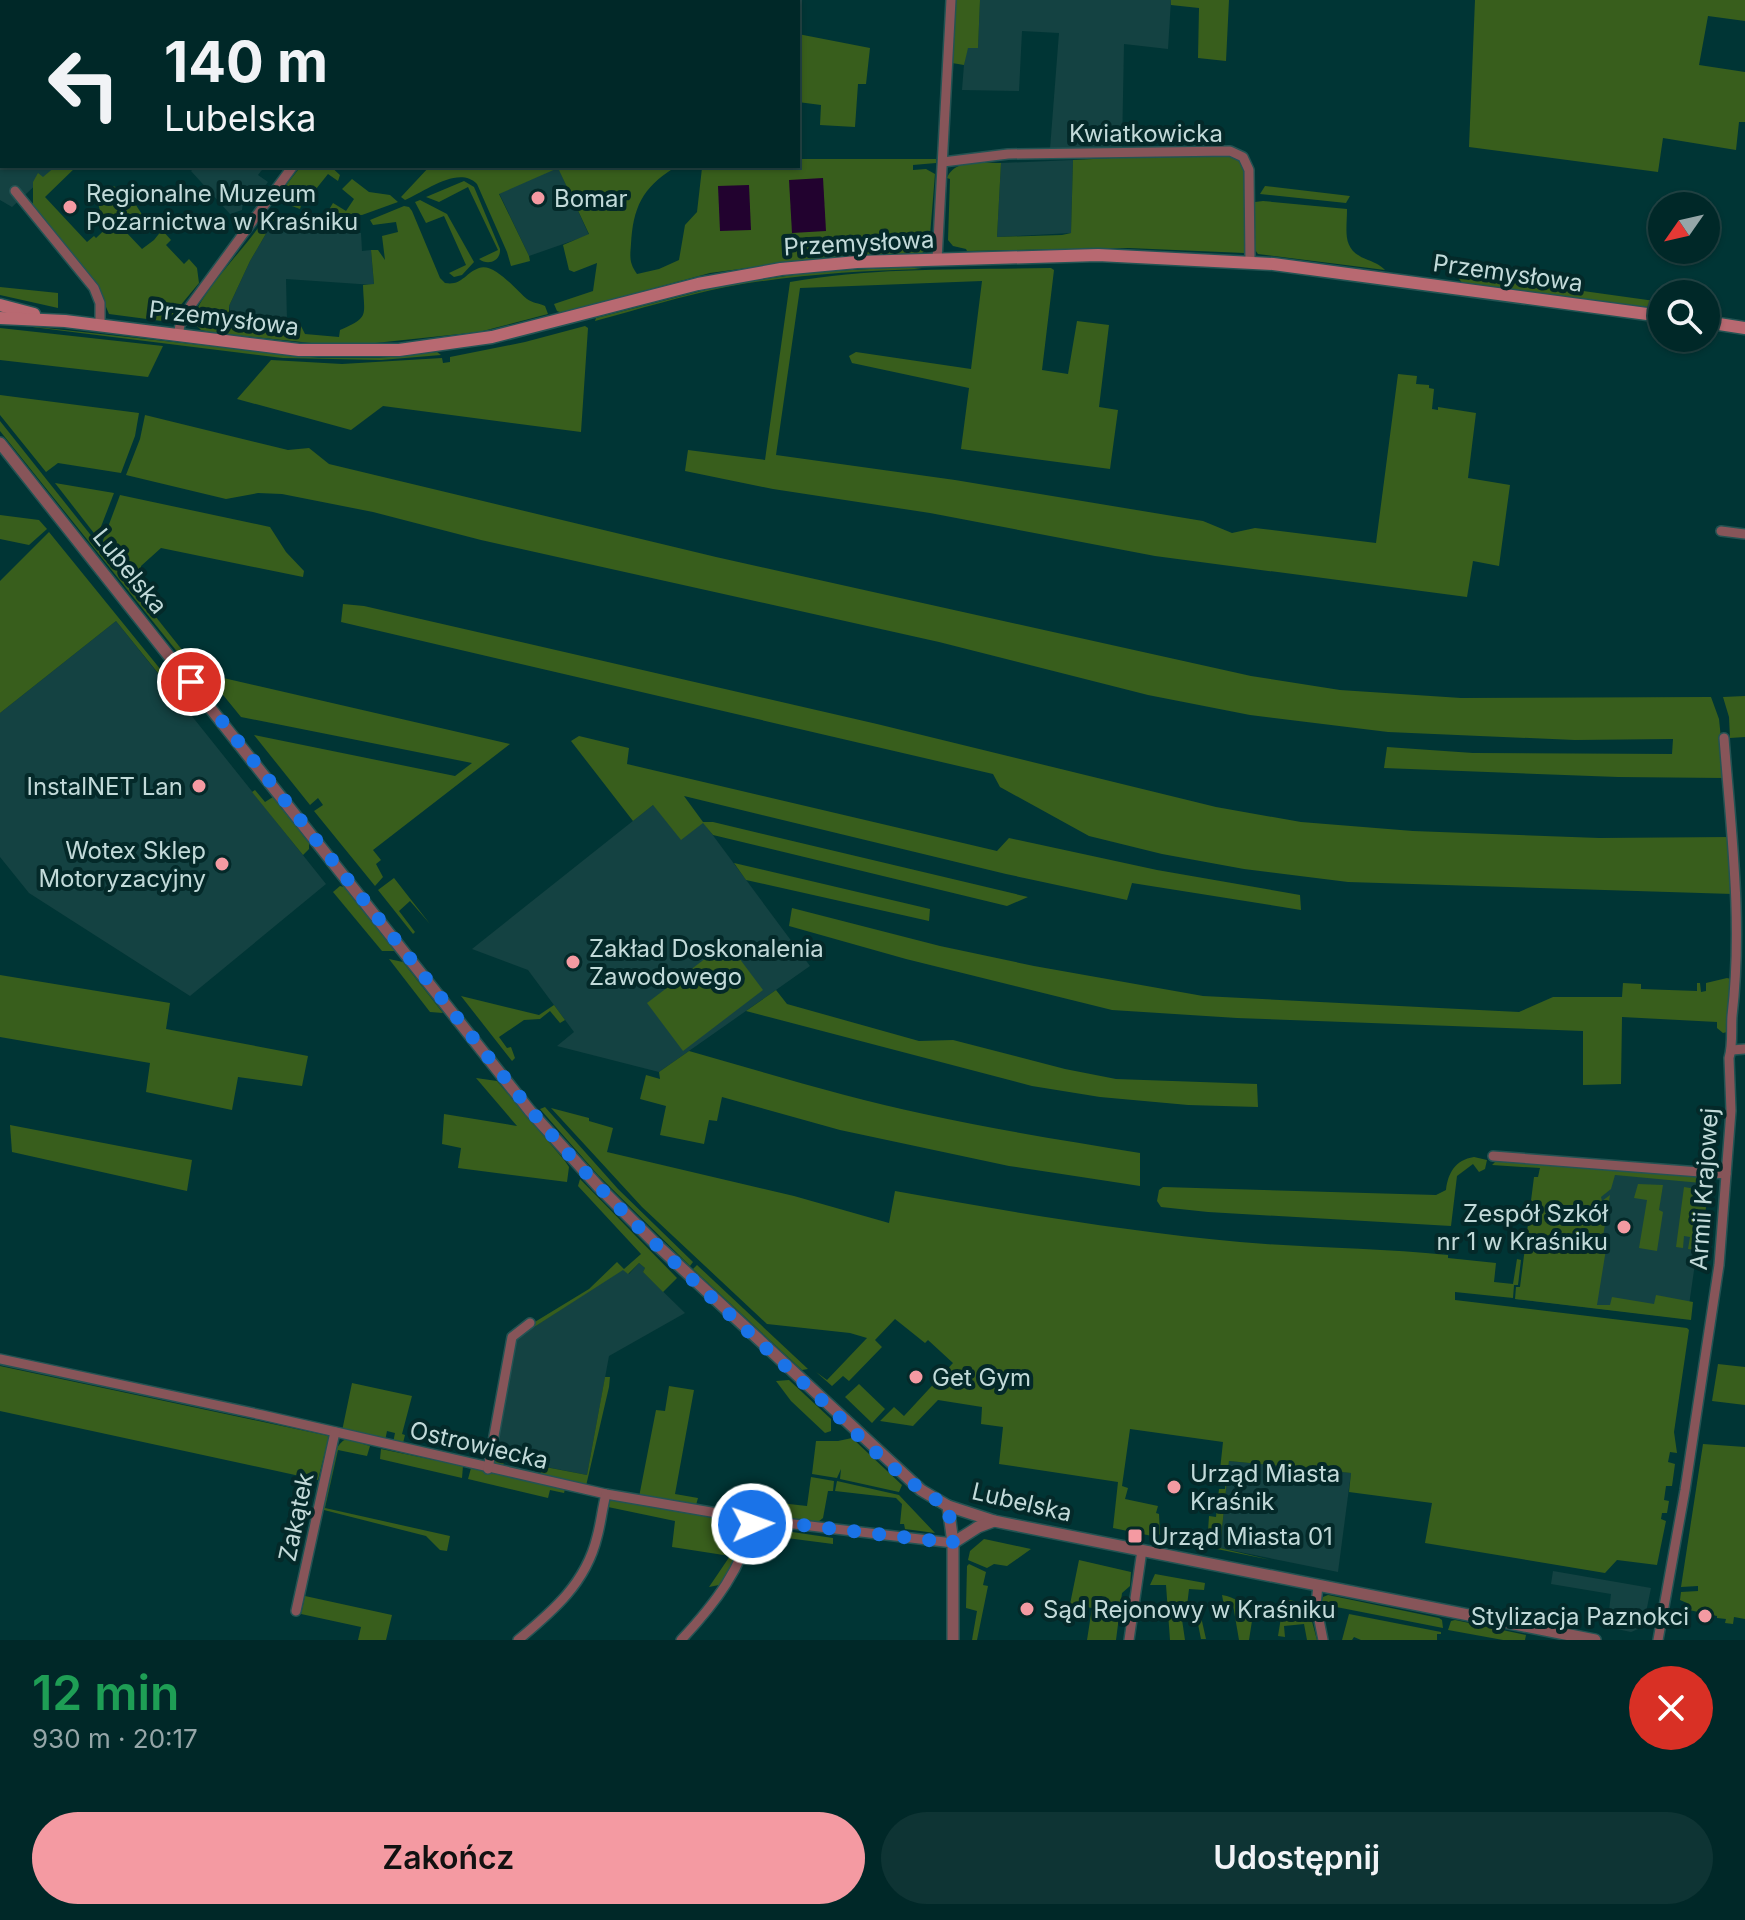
<!DOCTYPE html>
<html lang="pl">
<meta charset="utf-8">
<style>
:root{--surface:#002828;--page:#0e3434;--text:#f1f3f6;--muted:#95a6a8;--line:#224445;--accent:#f49aa2}
body{margin:0;font-family:Inter,sans-serif;background:var(--page);color:var(--text);height:100vh;display:flex;flex-direction:column;font-size:30px;white-space:nowrap}
*{box-sizing:border-box;margin:0}
p{font-size:26px;color:var(--muted)}
.icon{flex:none;width:44px;height:44px;fill:none;stroke:currentColor;stroke-width:2;stroke-linecap:round;stroke-linejoin:round}
.map{position:relative;height:1640px;overflow:hidden}
.side{display:flex;flex-direction:column;background:var(--surface);flex:1}
.side>*{flex:none}
.top-card{position:absolute;left:0px;top:0px;width:800px;height:168px;box-shadow:0 2px 6px #0004,0 0 0 2px var(--line);background:#002828;color:var(--text);overflow:hidden}
.needle{width:52px;rotate:236deg}
.fabs{position:absolute;left:1648px;top:192px;display:grid;gap:16px}
.fabs a{display:grid;place-items:center;width:72px;height:72px;border-radius:50%;background:var(--surface);box-shadow:0 2px 6px #0004,0 0 0 2px var(--line);font-size:40px}
.pin{position:absolute;display:grid;place-items:center;width:68px;height:68px;color:#fff;margin:-34px;border:4px solid #fff;border-radius:50%;box-shadow:0 2px 8px #0007}
.me{position:absolute;width:88px;margin:-44px;rotate:88deg;stroke-linejoin:round;filter:drop-shadow(0 0 6px #0008)}
.turn{display:flex;align-items:center;gap:28px;height:168px;padding:0 32px;font-size:36px}
.turn .icon{width:104px;height:104px;stroke-width:2.5}
.turn b{display:block;font-size:56px;line-height:68px}
.round{display:grid;place-items:center;flex:none;width:84px;height:84px;border-radius:42px;background:var(--page)}
.head{display:flex;align-items:center;justify-content:space-between;height:136px;padding:0 32px}
h1{font-size:48px;font-weight:600;line-height:60px;color:#1e9e55}
.primary-button{display:flex;gap:16px;margin-top:auto;padding:16px 32px}
.primary-button a{flex:1;height:92px;border-radius:48px;background:var(--accent);color:#111;font-size:32px;font-weight:600;line-height:92px;text-align:center}
.primary-button a+a{background:var(--page);color:var(--text)}
.map>svg:first-child{display:block}
.built{fill:#144242}
.green{fill:#385e1c;fill-rule:evenodd}
.water{fill:#22022f}
.lines{fill:none;stroke-linecap:round;stroke-linejoin:round}
.minor-casing{stroke:#235353;stroke-width:12}
.tertiary-casing{stroke:#235353;stroke-width:14}
.secondary-casing{stroke:#235353;stroke-width:15}
.minor{stroke:#875559;stroke-width:9}
.tertiary{stroke:#875559;stroke-width:11}
.secondary{stroke:#b86971;stroke-width:12}
.route{stroke:#1a73e8;stroke-width:14;stroke-dasharray:0 25.2}
.poi-dot{fill:#f49aa2;stroke:#042929;stroke-width:3}
.labels{text-anchor:middle;dominant-baseline:central;stroke-width:8;stroke-linejoin:round;paint-order:stroke}
.street-label{font-size:24px;fill:#c2dad9;stroke:#042929}
.poi-label{font-size:24px;fill:#c2dad9;stroke:#042929;text-anchor:start}
</style>
<div class="map">
<svg width="1745" height="1640" viewBox="0 0 1745 1640">
<rect width="100%" height="100%" fill="#003535"/>
<g class="built">
<polygon points="0,0 74,0 2,2 2,166 56,166 12,207 0,200"/>
<polygon points="980,0 1171,0 1168,49 1124,44 1122,148 1050,149 1059,33 1022,31 1019,91 962,90 965,52 968,48 978,47"/>
<polygon points="1073,160 1071,233 997,237 1001,163"/>
<polygon points="196,166 265,166 258,175 268,182 259,194 256,192 250,193 243,201 242,210 230,214 191,171"/>
<polygon points="558,167 589,235 529,256 499,193"/>
<polygon points="271,225 361,233 362,251 371,250 374,285 286,279 287,322 231,316 229,306 250,261"/>
<polygon points="116,621 326,884 190,996 29,893 0,857 0,713"/>
<polygon points="653,805 703,822 810,966 659,1072 557,1046 574,1032 528,970 472,949"/>
<polygon points="1540,1168 1707,1180 1687,1319 1515,1299 1524,1288"/>
<polygon points="639,1263 645,1268 643,1272 685,1313 609,1356 587,1475 495,1457 517,1338 623,1269 629,1274"/>
<polygon points="1229,1461 1351,1473 1338,1572 1220,1548"/>
<polygon points="1553,1571 1651,1588 1643,1627 1631,1632 1607,1627 1611,1594 1551,1584"/>
</g>
<g class="green">
<polygon points="955,0 980,0 978,48 968,48 964,65 952,63"/>
<polygon points="1171,0 1229,0 1226,61 1198,58 1199,8 1171,5"/>
<polygon points="1475,0 1745,0 1745,21 1708,16 1699,65 1745,72 1745,122 1739,122 1736,150 1663,138 1658,172 1469,147"/>
<polygon points="798,34 870,48 866,84 858,84 855,127 820,125 821,105 798,102"/>
<path d="M1214,153L1239,159L1246,170V251L1244,253L1129,248L967,251L966,249L953,246L948,240L950,179L947,178C955,158 983,163 1001,163L997,237L1062,235L1071,233L1073,160Z"/>
<path d="M798,159H936V163L913,165V170L926,169L935,174L929,248L922,253L828,257L710,273L562,313L557,311L554,304L593,291L597,263L574,272L569,270L563,245L589,234L558,168L499,194L529,256L530,261L511,266L507,252L477,184C458,165 425,192 405,200L401,197L430,166H798ZM674,168H702L697,212L685,225L679,260L659,269L637,274C629,263 630,257 631,244C633,208 642,188 674,168Z"/>
<polygon points="56,166 77,166 45,197 87,242 94,236 96,238 134,202 143,216 125,231 142,249 154,240 162,230 171,240 166,245 184,264 189,259 197,268 199,283 170,318 162,321 109,314 98,288 33,205 33,182 38,173 43,177"/>
<polygon points="301,166 330,166 340,175 338,181 328,174 308,199 297,191 291,200 301,206 300,209 281,202 280,193"/>
<polygon points="352,179 369,192 390,195 398,202 362,215 327,213 333,203 346,211 354,199 342,189"/>
<path d="M464,181L474,187L500,249C501,261 488,266 479,259L498,250L468,187L439,202L426,197Z"/>
<polygon points="114,186 130,203 107,224 98,215 100,211 98,203"/>
<polygon points="1265,186 1350,196 1346,203 1260,194"/>
<polygon points="420,200 447,214 474,262 462,275 454,277 449,273 466,265 444,216 426,223 415,202"/>
<path d="M1263,201L1347,209C1347,233 1341,250 1368,260C1376,263 1380,265 1385,270L1258,254L1253,247V207L1255,202Z"/>
<path d="M404,206L409,207L412,211L440,278L445,283C462,286 465,273 479,268C494,262 517,291 527,299C532,303 539,303 545,306L548,314L479,332L366,344L311,343L214,333L201,330L193,322C194,299 248,245 262,222L274,215L300,218L306,228L271,225L250,261L229,306V314L300,324L305,334L339,337L340,330C370,317 364,316 363,285L374,284L371,250H378L385,260L382,236L398,232L396,222L373,225L370,220Z"/>
<path d="M907,267L922,269C856,271 791,275 726,287C682,296 639,309 595,321L596,318L725,285L814,272Z"/>
<path d="M1051,268L1054,270L1042,370L1068,374L1077,321L1109,325L1099,407L1118,410L1110,469L961,449L969,388L852,363L849,356L856,352L971,369L982,281L800,288L776,455L955,480L1203,521L1232,533L1255,528L1376,543L1398,374L1417,376L1416,384L1429,385V388L1434,389L1432,409L1438,410V407L1476,413L1468,478L1510,485L1499,566L1473,561L1467,597L1155,556L930,513L773,489L685,471L688,450L765,460L790,282C875,267 965,270 1051,268Z"/>
<polygon points="1455,273 1662,302 1662,309 1462,283"/>
<polygon points="0,287 58,293 58,308 0,295"/>
<polygon points="0,323 319,358 379,358 437,352 441,355 381,360 283,358"/>
<polygon points="585,326 588,328 581,432 383,406 351,430 237,399 271,360 342,364 442,358 443,363 450,362 450,357 525,342"/>
<polygon points="0,328 163,346 148,377 0,360"/>
<polygon points="0,395 139,413 135,436 121,473 58,463 46,472 0,415"/>
<polygon points="145,415 288,450 309,448 329,464 716,557 1251,676 1340,690 1461,698 1711,697 1719,719 1725,778 1618,777 1384,768 1387,747 1473,753 1672,754 1673,739 1575,740 1388,732 1250,715 1148,695 939,642 481,540 373,512 282,494 258,493 226,499 126,475 140,439"/>
<polygon points="0,421 206,680 187,664 0,431"/>
<polygon points="55,483 114,493 97,537"/>
<polygon points="120,495 270,527 286,552 304,571 303,577 161,548 141,566 141,590 102,543"/>
<polygon points="0,515 39,520 47,529 29,545 0,539"/>
<polygon points="49,532 161,670 158,673 116,621 0,713 0,581"/>
<polygon points="343,604 364,606 877,724 1216,807 1301,822 1413,831 1599,838 1730,837 1733,894 1348,882 1244,869 1162,854 1089,836 1000,787 993,774 341,622"/>
<polygon points="206,674 510,744 373,850 381,860 376,864 383,877 375,886 314,811 323,805 318,798 310,805 254,735 455,776 472,763 241,717"/>
<polygon points="1745,696 1745,737 1730,738 1729,717 1723,697"/>
<polygon points="579,736 629,748 627,764 997,851 1009,838 1157,870 1300,895 1301,910 1132,883 1127,900 1006,874 684,796 703,822 713,822 1028,897 1007,906 713,835 703,823 681,840 653,805 633,821 571,741"/>
<polygon points="255,790 265,802 273,797 309,843 309,849 303,855 252,792"/>
<polygon points="734,863 930,909 929,921 746,880"/>
<polygon points="394,878 430,924 410,901 399,911 415,932 413,934 378,890"/>
<polygon points="340,886 344,887 395,951 382,951 333,892"/>
<polygon points="792,908 940,946 1034,966 1203,996 1519,1012 1553,997 1622,997 1623,983 1641,984 1641,989 1697,991 1697,983 1700,983 1701,992 1706,991 1706,983 1727,978 1731,979 1727,1032 1723,1033 1717,1028 1717,1022 1622,1017 1621,1084 1583,1085 1583,1031 1237,1018 1112,1010 906,959 789,926"/>
<polygon points="727,942 763,990 683,1051 647,1003"/>
<polygon points="389,959 403,962 443,1013 430,1012"/>
<polygon points="0,975 170,1003 166,1029 308,1056 302,1086 238,1077 232,1110 146,1092 150,1063 0,1037"/>
<polygon points="776,990 787,1004 919,1041 953,1040 1065,1069 1116,1079 1257,1084 1258,1107 1188,1105 1100,1097 1032,1086 746,1011"/>
<polygon points="461,996 539,1015 554,1005 565,1020 560,1023 550,1011 540,1019 524,1020 499,1037 507,1048 511,1047 515,1058 512,1061"/>
<path d="M689,1051C767,1073 845,1097 924,1114C996,1130 1068,1141 1140,1153V1186L1009,1166L840,1130L722,1097L717,1121L709,1120L704,1144L660,1135L666,1106L640,1099L646,1075L660,1079L659,1072Z"/>
<polygon points="476,1078 497,1081 565,1161 569,1167 567,1182 458,1168 461,1148 442,1144 444,1114 517,1126"/>
<polygon points="545,1107 618,1189 693,1262 690,1266 598,1175 540,1109"/>
<path d="M551,1108L589,1118V1121L613,1128L607,1152L794,1196L889,1223L895,1191C1010,1212 1124,1231 1240,1242C1309,1248 1379,1248 1448,1255V1258L1496,1263L1494,1282L1513,1284L1517,1259L1521,1260L1518,1285H1514L1513,1298L1455,1292V1300L1687,1328L1689,1330L1674,1432L1677,1453L1670,1452L1668,1462L1675,1464L1672,1486H1666L1664,1500L1669,1501L1667,1513H1662L1661,1519L1666,1521L1657,1565L1617,1560L1605,1573L1425,1543L1432,1503L1349,1492L1351,1473L1229,1461L1220,1548L1271,1560L1207,1547L1209,1516L1216,1517L1219,1489H1225L1226,1473L1212,1471L1220,1470L1223,1442L1130,1429L1122,1486L1128,1488L1125,1499L1158,1506L1156,1513L1159,1514L1160,1534L1157,1537L1113,1528L1118,1482L999,1464L1003,1427L981,1424L982,1407L938,1400L913,1426L880,1421L894,1407L904,1416L953,1363L928,1340L925,1343L895,1319L875,1340L882,1347L849,1381L843,1376L832,1386L816,1372L827,1380L867,1338L850,1333L767,1324L642,1207Z"/>
<polygon points="10,1125 192,1160 187,1191 12,1152"/>
<path d="M1474,1157L1487,1160L1485,1169L1479,1172L1473,1164L1457,1176L1451,1226L1208,1212L1161,1207L1157,1201L1159,1190L1163,1187L1436,1195L1446,1190C1448,1173 1455,1160 1474,1157Z"/>
<polygon points="1497,1160 1713,1176 1712,1184 1615,1175 1611,1189 1601,1197 1602,1201 1610,1195 1602,1242 1607,1243 1597,1305 1610,1305 1612,1297 1654,1304 1656,1295 1693,1302 1691,1320 1515,1299 1516,1287 1520,1287 1534,1177 1538,1177 1540,1168 1492,1165"/>
<polygon points="580,1179 677,1278 663,1292 643,1272 645,1268 639,1263 628,1274 623,1270 517,1338 495,1457 504,1459 503,1467 495,1466 493,1463 514,1339 520,1331 589,1289 617,1262 624,1269 641,1254 578,1186"/>
<polygon points="1638,1184 1663,1185 1659,1210 1663,1212 1657,1251 1639,1248 1647,1200 1634,1198"/>
<polygon points="1684,1187 1708,1191 1699,1264 1693,1263 1695,1250 1688,1249 1690,1237 1684,1236 1683,1248 1676,1247"/>
<polygon points="697,1265 808,1369 802,1370 693,1269"/>
<polygon points="1718,1364 1745,1367 1745,1405 1712,1401"/>
<polygon points="0,1366 329,1436 318,1480 0,1411"/>
<polygon points="605,1377 610,1377 609,1387 586,1486 541,1475 540,1466 587,1475"/>
<polygon points="789,1380 831,1419 831,1431 825,1433 791,1401 776,1381"/>
<polygon points="352,1383 412,1396 402,1434 405,1435 403,1443 393,1443 395,1433 387,1431 385,1441 342,1431"/>
<polygon points="859,1384 885,1409 872,1423 845,1397"/>
<polygon points="669,1386 694,1390 675,1494 698,1498 696,1505 639,1497 656,1410 665,1411"/>
<polygon points="852,1438 902,1485 899,1492 840,1479 841,1469 837,1478 812,1474 816,1441 838,1441"/>
<path d="M346,1439L370,1446L367,1456L338,1450L325,1508L450,1536L447,1551L440,1550L426,1536L324,1510L323,1505C327,1487 328,1448 346,1439Z"/>
<polygon points="1703,1444 1745,1447 1745,1619 1734,1617 1733,1624 1725,1623 1726,1619 1717,1618 1717,1616 1689,1610 1687,1603 1680,1600 1681,1592 1698,1591 1698,1586 1681,1587"/>
<polygon points="381,1449 463,1466 462,1478 380,1459"/>
<polygon points="471,1468 565,1489 564,1493 550,1490 548,1498 468,1479"/>
<polygon points="811,1477 834,1481 833,1491 828,1491 823,1518 818,1522 726,1510 727,1502 734,1502 735,1498 807,1506"/>
<polygon points="837,1481 899,1495 935,1533 905,1529 904,1524 900,1524 902,1504 896,1498 835,1491"/>
<path d="M614,1499L731,1519L744,1527C748,1546 730,1569 719,1585L709,1587L730,1556L672,1547L675,1521L608,1507L603,1525L608,1502Z"/>
<polygon points="765,1528 833,1538 833,1544 779,1537 766,1542 754,1561 749,1560 758,1531"/>
<polygon points="984,1539 989,1540 1031,1549 1007,1566 994,1564 987,1568 968,1560 970,1551"/>
<polygon points="1079,1560 1131,1572 1130,1586 1122,1593 1116,1640 1087,1640 1092,1608 1075,1605 1073,1615 1068,1614"/>
<polygon points="969,1564 986,1572 983,1585 988,1586 977,1640 972,1640 977,1611 966,1608 967,1566"/>
<polygon points="1155,1574 1205,1583 1204,1590 1189,1589 1187,1606 1199,1608 1206,1639 1201,1639 1195,1609 1184,1607 1183,1605 1180,1606 1185,1640 1170,1640 1166,1585 1150,1585"/>
<path d="M1222,1595C1236,1597 1241,1605 1254,1608L1249,1640H1239L1233,1605L1224,1606Z"/>
<polygon points="1328,1595 1439,1618 1442,1620 1443,1628 1321,1604 1323,1597"/>
<polygon points="305,1596 392,1615 386,1640 358,1640 361,1627 301,1614"/>
<polygon points="1284,1599 1313,1605 1314,1610 1310,1614 1317,1640 1307,1640 1304,1624 1284,1626 1285,1637 1278,1636"/>
<polygon points="1349,1614 1441,1632 1441,1634 1437,1634 1437,1640 1361,1640 1354,1637 1352,1640 1342,1640"/>
<polygon points="1455,1620 1526,1635 1525,1640 1503,1640 1448,1630 1451,1621"/>
</g>
<g class="water">
<polygon points="823,178 826,231 792,233 789,180"/>
<polygon points="749,185 751,230 720,231 718,186"/>
</g>
<g class="lines">
<defs>
<g id="minor">
<polyline points="394,2 394,0"/>
<polyline points="943,162 1008,154 1230,151 1243,157 1249,170 1250,262"/>
<polyline points="15,191 94,288 100,303 100,326"/>
<polyline points="937,260 951,0"/>
<polyline points="178,336 180,325 191,305 293,166"/>
<polyline points="1721,531 1745,534"/>
<polyline points="1732,1050 1745,1049"/>
<polyline points="1493,1156 1726,1174"/>
<polyline points="0,1359 262,1415 606,1494 752,1519 953,1543"/>
<polyline points="488,1469 512,1337 530,1323"/>
<polyline points="1318,1585 1316,1605 1323,1640"/>
<polyline points="296,1611 335,1432"/>
<path d="M518,1640C553,1611 586,1583 597,1537C601,1523 602,1509 606,1494"/>
<path d="M681,1640C713,1606 745,1566 752,1519"/>
<polyline points="1129,1640 1142,1550"/>
<path d="M1658,1640L1685,1490L1719,1265L1731,1111L1729,1058C1733,1045 1731,1030 1732,1016C1743,922 1731,831 1724,738"/>
</g>
<g id="tertiary">
<polyline points="0,443 530,1111 598,1186 658,1246 921,1490 948,1506 994,1521 1595,1640"/>
<polyline points="948,1506 953,1543 953,1640"/>
<polyline points="953,1543 978,1527 994,1521"/>
</g>
<g id="secondary">
<polyline points="0,305 34,314"/>
<polyline points="0,318 65,321 299,350 399,350 492,337 698,284 781,269 857,262 1098,255 1273,264 1662,316"/>
<polyline points="1706,322 1745,328"/>
</g>
</defs>
<use href="#minor" class="minor-casing"/>
<use href="#tertiary" class="tertiary-casing"/>
<use href="#secondary" class="secondary-casing"/>
<use href="#minor" class="minor"/>
<use href="#tertiary" class="tertiary"/>
<use href="#secondary" class="secondary"/>
</g>
<g class="lines">
<path class="route" d="M191,682L515,1091C602,1200 707,1293 809,1388C849,1425 900,1482 948,1506L953,1543L752,1519V1524"/>
</g>
<g class="poi-dot">
<circle cx="538" cy="198" r="8"/>
<circle cx="70" cy="207" r="8"/>
<circle cx="199" cy="786" r="8"/>
<circle cx="222" cy="864" r="8"/>
<circle cx="573" cy="962" r="8"/>
<circle cx="1624" cy="1227" r="8"/>
<circle cx="916" cy="1377" r="8"/>
<circle cx="1174" cy="1487" r="8"/>
<rect x="1127" y="1528" width="16" height="16" rx="4"/>
<circle cx="1027" cy="1609" r="8"/>
<circle cx="1705" cy="1616" r="8"/>
</g>
<g class="labels">
<g class="street-label">
<text x="1146" y="133">Kwiatkowicka</text>
<text transform="translate(859 243) rotate(-3)">Przemysłowa</text>
<text transform="translate(1508 273) rotate(8)">Przemysłowa</text>
<text transform="translate(224 318) rotate(7)">Przemysłowa</text>
<text transform="translate(130 571) rotate(51)">Lubelska</text>
<text transform="translate(1704 1189) rotate(-86)">Armii Krajowej</text>
<text transform="translate(479 1445) rotate(13)">Ostrowiecka</text>
<text transform="translate(1022 1502) rotate(13)">Lubelska</text>
<text transform="translate(296 1517) rotate(-78)">Zakątek</text>
</g>
<g class="poi-label">
<text x="86" y="193">Regionalne Muzeum<tspan x="86" dy="28">Pożarnictwa w Kraśniku</tspan></text>
<text x="554" y="198">Bomar</text>
<text x="183" y="786" text-anchor="end">InstalNET Lan</text>
<text x="206" y="850" text-anchor="end">Wotex Sklep<tspan x="206" dy="28">Motoryzacyjny</tspan></text>
<text x="589" y="948">Zakład Doskonalenia<tspan x="589" dy="28">Zawodowego</tspan></text>
<text x="1608" y="1213" text-anchor="end">Zespół Szkół<tspan x="1608" dy="28">nr 1 w Kraśniku</tspan></text>
<text x="932" y="1377">Get Gym</text>
<text x="1190" y="1473">Urząd Miasta<tspan x="1190" dy="28">Kraśnik</tspan></text>
<text x="1151" y="1536">Urząd Miasta 01</text>
<text x="1043" y="1609">Sąd Rejonowy w Kraśniku</text>
<text x="1689" y="1616" text-anchor="end">Stylizacja Paznokci</text>
</g>
</g>
</svg>
<div class="fabs">
<a><svg class="needle" viewBox="-14 -14 28 28"><path d="M0-13l5 13h-10z" fill="#e53935"/><path d="M0 13l5-13h-10z" fill="#95a6a8"/></svg></a>
<a><svg class="icon" aria-label="search" viewBox="0 0 24 24"><circle cx="10" cy="10" r="6"/><path d="M15 15l6 6"/></svg></a>
</div>
<div class="pin" style="left:191px;top:682px;background:#d93025"><svg class="icon" aria-label="arrive" viewBox="0 0 24 24"><path d="M6 21V4h12l-3 4 3 4H6"/></svg></div>
<svg class="me" style="left:752px;top:1524px" viewBox="-20 -20 40 40"><circle r="17" fill="#1a73e8" stroke="#fff" stroke-width="3"/><path d="M0-11L8 9 0 5-8 9z" fill="#fff"/></svg>
<div class="top-card">
<div class="turn"><svg class="icon" aria-label="left" viewBox="0 0 24 24"><path d="M17 20v-9H6M10 6l-5 5 5 5"/></svg><div><b>140 m</b>Lubelska</div></div>
</div>
</div>
<section class="side">
<div class="head"><div><h1>12 min</h1><p>930 m · 20:17</p></div><a class="round" style="background:#d93025;color:#fff"><svg class="icon" aria-label="close" viewBox="0 0 24 24"><path d="M6 6l12 12M18 6L6 18"/></svg></a></div>
<div class="primary-button"><a>Zakończ</a><a>Udostępnij</a></div>
</section>
